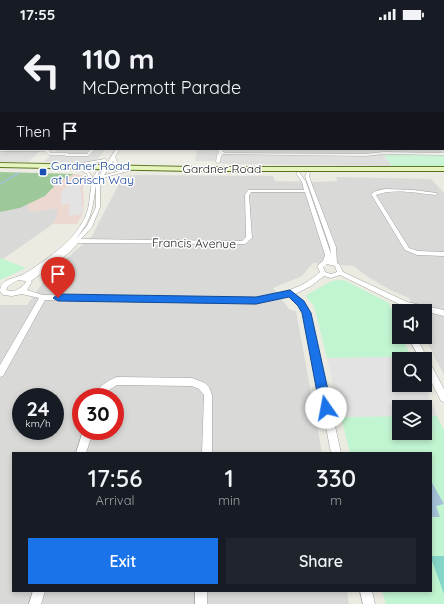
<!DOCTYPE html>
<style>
:root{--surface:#171b24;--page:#20242c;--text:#f1f3f6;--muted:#9ea1a6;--accent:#1a73e8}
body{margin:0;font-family:Quicksand,sans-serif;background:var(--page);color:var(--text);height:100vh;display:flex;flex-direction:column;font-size:15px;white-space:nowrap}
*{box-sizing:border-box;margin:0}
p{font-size:13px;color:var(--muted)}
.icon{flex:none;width:22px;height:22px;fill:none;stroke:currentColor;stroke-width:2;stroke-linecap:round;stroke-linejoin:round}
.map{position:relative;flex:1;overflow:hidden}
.sheet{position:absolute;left:12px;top:424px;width:420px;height:140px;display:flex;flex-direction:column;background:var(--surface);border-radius:0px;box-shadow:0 2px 6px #0003}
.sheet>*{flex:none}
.hud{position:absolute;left:0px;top:0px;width:444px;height:122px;box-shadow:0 2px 6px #0003;background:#171b24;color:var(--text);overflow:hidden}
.fabs{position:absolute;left:392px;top:276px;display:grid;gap:8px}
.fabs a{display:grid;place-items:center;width:40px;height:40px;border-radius:0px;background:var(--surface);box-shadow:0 2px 6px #0003;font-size:20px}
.speed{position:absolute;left:12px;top:360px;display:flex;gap:8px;font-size:20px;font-weight:700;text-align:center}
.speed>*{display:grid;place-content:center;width:52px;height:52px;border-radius:50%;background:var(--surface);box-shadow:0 2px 6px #0003;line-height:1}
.speed small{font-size:10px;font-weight:400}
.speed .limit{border:6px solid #d22;background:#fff;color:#111}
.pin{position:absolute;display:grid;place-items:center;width:34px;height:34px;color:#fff;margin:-41px -17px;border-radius:50% 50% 50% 0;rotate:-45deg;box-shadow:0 0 4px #0007}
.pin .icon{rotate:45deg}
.me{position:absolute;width:44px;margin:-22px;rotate:348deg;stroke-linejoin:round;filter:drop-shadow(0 0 3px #0008)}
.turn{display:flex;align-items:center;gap:14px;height:84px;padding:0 16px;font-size:18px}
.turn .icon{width:52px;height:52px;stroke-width:2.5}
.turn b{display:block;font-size:28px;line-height:34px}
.then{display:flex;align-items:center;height:38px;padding:0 16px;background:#0003;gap:8px;font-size:15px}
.eta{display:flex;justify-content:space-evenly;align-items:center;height:68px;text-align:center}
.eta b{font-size:24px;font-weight:600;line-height:28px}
.action{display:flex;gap:8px;margin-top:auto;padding:8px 16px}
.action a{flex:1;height:46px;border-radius:0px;background:var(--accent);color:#fff;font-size:16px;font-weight:600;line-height:46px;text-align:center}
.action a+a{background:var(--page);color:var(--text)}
.status{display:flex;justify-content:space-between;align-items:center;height:28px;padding:0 20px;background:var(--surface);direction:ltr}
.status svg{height:11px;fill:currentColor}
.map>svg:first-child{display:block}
.residential{fill:#d9d9d8;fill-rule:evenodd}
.commercial{fill:#ecd8d1}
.forest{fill:#9dc899}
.park{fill:#c1f4d0}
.pitch{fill:#85d6c8}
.parking{fill:#e3e3e3}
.water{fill:#a5c1d7}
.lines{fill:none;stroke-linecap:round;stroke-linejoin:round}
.stream{stroke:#a5c1d7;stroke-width:1.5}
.street-casing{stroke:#a2a2a2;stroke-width:1}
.secondary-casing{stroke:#4a680d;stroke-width:2}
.street{fill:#fff;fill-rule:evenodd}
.secondary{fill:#e4f4b8;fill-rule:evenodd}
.route{fill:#1a73e8;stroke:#114b97}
.transit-dot{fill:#1a4fb4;stroke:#fff;stroke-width:1.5}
.labels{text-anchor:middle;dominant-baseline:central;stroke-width:3;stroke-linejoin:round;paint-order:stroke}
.far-transit-label{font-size:12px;fill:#164399;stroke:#fff;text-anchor:start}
.far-street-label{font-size:12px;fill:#1b1b1b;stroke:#fff}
</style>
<div class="status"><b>17:55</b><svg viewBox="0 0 49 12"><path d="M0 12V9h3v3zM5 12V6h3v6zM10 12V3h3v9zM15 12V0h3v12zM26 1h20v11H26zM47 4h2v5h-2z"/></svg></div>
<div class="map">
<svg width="444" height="576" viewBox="0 0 444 576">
<rect width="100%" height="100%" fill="#ecebe2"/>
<g class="residential">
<polygon points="0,83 1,121 47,121 41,122 28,134 0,134"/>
<polygon points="443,115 444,124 381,124 392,138 223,136 214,133 195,133 197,121 443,121"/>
<polygon points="57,121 105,121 99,130 95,132 76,135 43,134 50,128 61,128 64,124 56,124"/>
<path d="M137,147L273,148L275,153L314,154L337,153L336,149L431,151L444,165V347L424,309L425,283H414L409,270L390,262L365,247L354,238L313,235L302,248L273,260L290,282L296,283L322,425H13V563H347L349,576H0V277H27L50,245L92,208L123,148ZM21,369H55V403H21ZM81,369H115V403H81Z"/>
<polygon points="28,176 28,182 57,180 57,189 53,196 3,231 0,230 0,184 20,180"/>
</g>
<polygon class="commercial" points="74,146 82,147 84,173 83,186 77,196 53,196 57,189 57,180 33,184 28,182 28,176 45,168 59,153"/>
<polygon class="forest" points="0,144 74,146 59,153 45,168 20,180 0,184"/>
<g class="park">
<polygon points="384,127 444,127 444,138 392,138"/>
<polygon points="0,230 3,231 26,240 0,252"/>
<polygon points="340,252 346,253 389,275 399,301 399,309 402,309 411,329 327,330 314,278 306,269 308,266 332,253"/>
<polygon points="399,388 399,405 425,405 425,388 437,388 444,402 444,576 386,576 382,563 431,563 431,425 350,425 341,389"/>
</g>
<polygon class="pitch" points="431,528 444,528 444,566 431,530"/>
<g class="parking">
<polygon points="80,153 83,186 71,188 68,186 70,176 61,177 61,166 64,160"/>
<polygon points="411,329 412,331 399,331 399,357 424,357 437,388 425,388 425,379 399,379 399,388 341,389 327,330"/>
</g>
<polygon class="water" points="431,453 444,476 436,478 440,489 431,489"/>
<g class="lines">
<polyline class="stream" points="0,156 19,145"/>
<defs>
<g id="street">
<polygon points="443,67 444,68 444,70 443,69"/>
<rect x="0" y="69" width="1" height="2"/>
<rect x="443" y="84" width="1" height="3"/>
<rect x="0" y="89" width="1" height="2"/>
<rect x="443" y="112" width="1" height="2"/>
<polygon points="0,121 41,122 54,121 49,123 50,125 67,125 69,126 87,126 91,121 95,121 88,128 66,128 64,127 49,127 45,123 0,123"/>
<path d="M116,121H120L115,129L119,139L116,140L113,133L104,147L130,141L132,142L102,150L100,153V179L92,199L81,211L242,213L246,209L245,167L248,162H304L302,154L296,145L298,144H299L306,154L331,226L330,219L305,148L307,144H308L310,145L309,148L311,154L336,219L337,235L339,236L343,244L407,274L444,282V288L403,278L340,247L331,250L324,248L311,258L295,266L303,274L310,285L341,425H331L304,286L299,278L289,268L256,276L45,272L3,348L0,349V337L39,270L22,266L12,268L3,267L0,263C1,250 14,251 22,247C28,244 33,240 38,237C58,223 81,206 88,181C90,172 90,163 92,154L86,145L80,142L82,141L88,143L93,150L97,143H99L97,151ZM96,157V179L87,198L75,212C92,191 92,183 96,157ZM251,164H305L325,227L323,233L317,238L320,244C302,261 279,266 256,270L43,267L27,262L32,254L31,253L70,224L78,215L245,216L252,210L249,167ZM327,236L335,238L337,244L331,246L325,244L323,239ZM18,252L25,253L26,254C21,261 14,265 6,262L8,258Z"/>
<polygon points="218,121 222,121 223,124 226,125 365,126 384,124 444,125 444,127 384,126 365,128 223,126 221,128 220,134 218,135 216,134 217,127 219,125"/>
<polygon points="105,131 107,132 106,133 68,139 66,138"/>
<path d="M385,161L413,162L437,165V166L435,167C418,165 392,160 376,167L409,220L418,223L444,224V228L417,227L405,222L371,166L376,163Z"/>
<polygon points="408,309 416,309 444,361 444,374 441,373 425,341 425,331 420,331"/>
<path d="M117,349L192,350L205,355L209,359L212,367V425H202L204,367L199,361L192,358L117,357L109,362L103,369H94C98,358 107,353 117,349Z"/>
<polygon points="83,403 93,403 86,425 76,425"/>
<polygon points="33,563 45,563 41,576 29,576"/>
<rect x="195" y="563" width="12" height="13"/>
<polygon points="360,563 372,563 375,576 363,576"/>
</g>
<polygon id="secondary" points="0,135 191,139 444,139 444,143 191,143 0,139"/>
</defs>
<use href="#street" class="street-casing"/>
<use href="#secondary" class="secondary-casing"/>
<use href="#street" class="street"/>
<use href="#secondary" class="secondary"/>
</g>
<linearGradient id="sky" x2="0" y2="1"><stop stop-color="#8db9e1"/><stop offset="0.45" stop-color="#f6f6f2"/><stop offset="1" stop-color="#f6f6f2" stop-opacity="0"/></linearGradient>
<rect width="444" height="148" fill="url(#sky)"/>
<polygon class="route" points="290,262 304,273 311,285 332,380 330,384 326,385 322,384 320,380 302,285 298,278 289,269 256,276 58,273 53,270 58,266 256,269"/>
<rect class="transit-dot" x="39" y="140" width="8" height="8" rx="2"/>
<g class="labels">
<g class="far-transit-label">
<text x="51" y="137">Gardner Road<tspan x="51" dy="14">at Lorisch Way</tspan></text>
</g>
<g class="far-street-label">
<text x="222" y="140">Gardner Road</text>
<text transform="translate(194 215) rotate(1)">Francis Avenue</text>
</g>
</g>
</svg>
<div class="fabs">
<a><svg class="icon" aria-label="sound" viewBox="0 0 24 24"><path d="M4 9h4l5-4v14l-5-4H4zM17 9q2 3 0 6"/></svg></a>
<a><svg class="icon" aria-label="search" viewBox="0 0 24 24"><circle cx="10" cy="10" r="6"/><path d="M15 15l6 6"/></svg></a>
<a><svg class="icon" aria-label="layers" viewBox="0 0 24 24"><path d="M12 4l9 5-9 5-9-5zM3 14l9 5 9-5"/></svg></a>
</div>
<div class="speed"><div>24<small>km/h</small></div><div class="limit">30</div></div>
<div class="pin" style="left:58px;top:270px;background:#d93025"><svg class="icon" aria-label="arrive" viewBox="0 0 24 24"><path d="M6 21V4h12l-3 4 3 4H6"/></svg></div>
<svg class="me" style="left:326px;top:380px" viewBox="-20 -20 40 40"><circle r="19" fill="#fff"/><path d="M0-13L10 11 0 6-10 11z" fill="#1a73e8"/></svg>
<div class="hud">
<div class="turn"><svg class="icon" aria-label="left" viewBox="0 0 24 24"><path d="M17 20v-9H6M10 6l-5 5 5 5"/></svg><div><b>110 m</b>McDermott Parade</div></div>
<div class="then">Then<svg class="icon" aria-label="arrive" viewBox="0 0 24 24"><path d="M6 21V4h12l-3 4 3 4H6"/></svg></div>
</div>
<section class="sheet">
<div class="eta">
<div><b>17:56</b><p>Arrival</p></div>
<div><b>1</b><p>min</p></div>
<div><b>330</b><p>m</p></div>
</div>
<div class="action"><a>Exit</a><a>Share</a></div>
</section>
</div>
